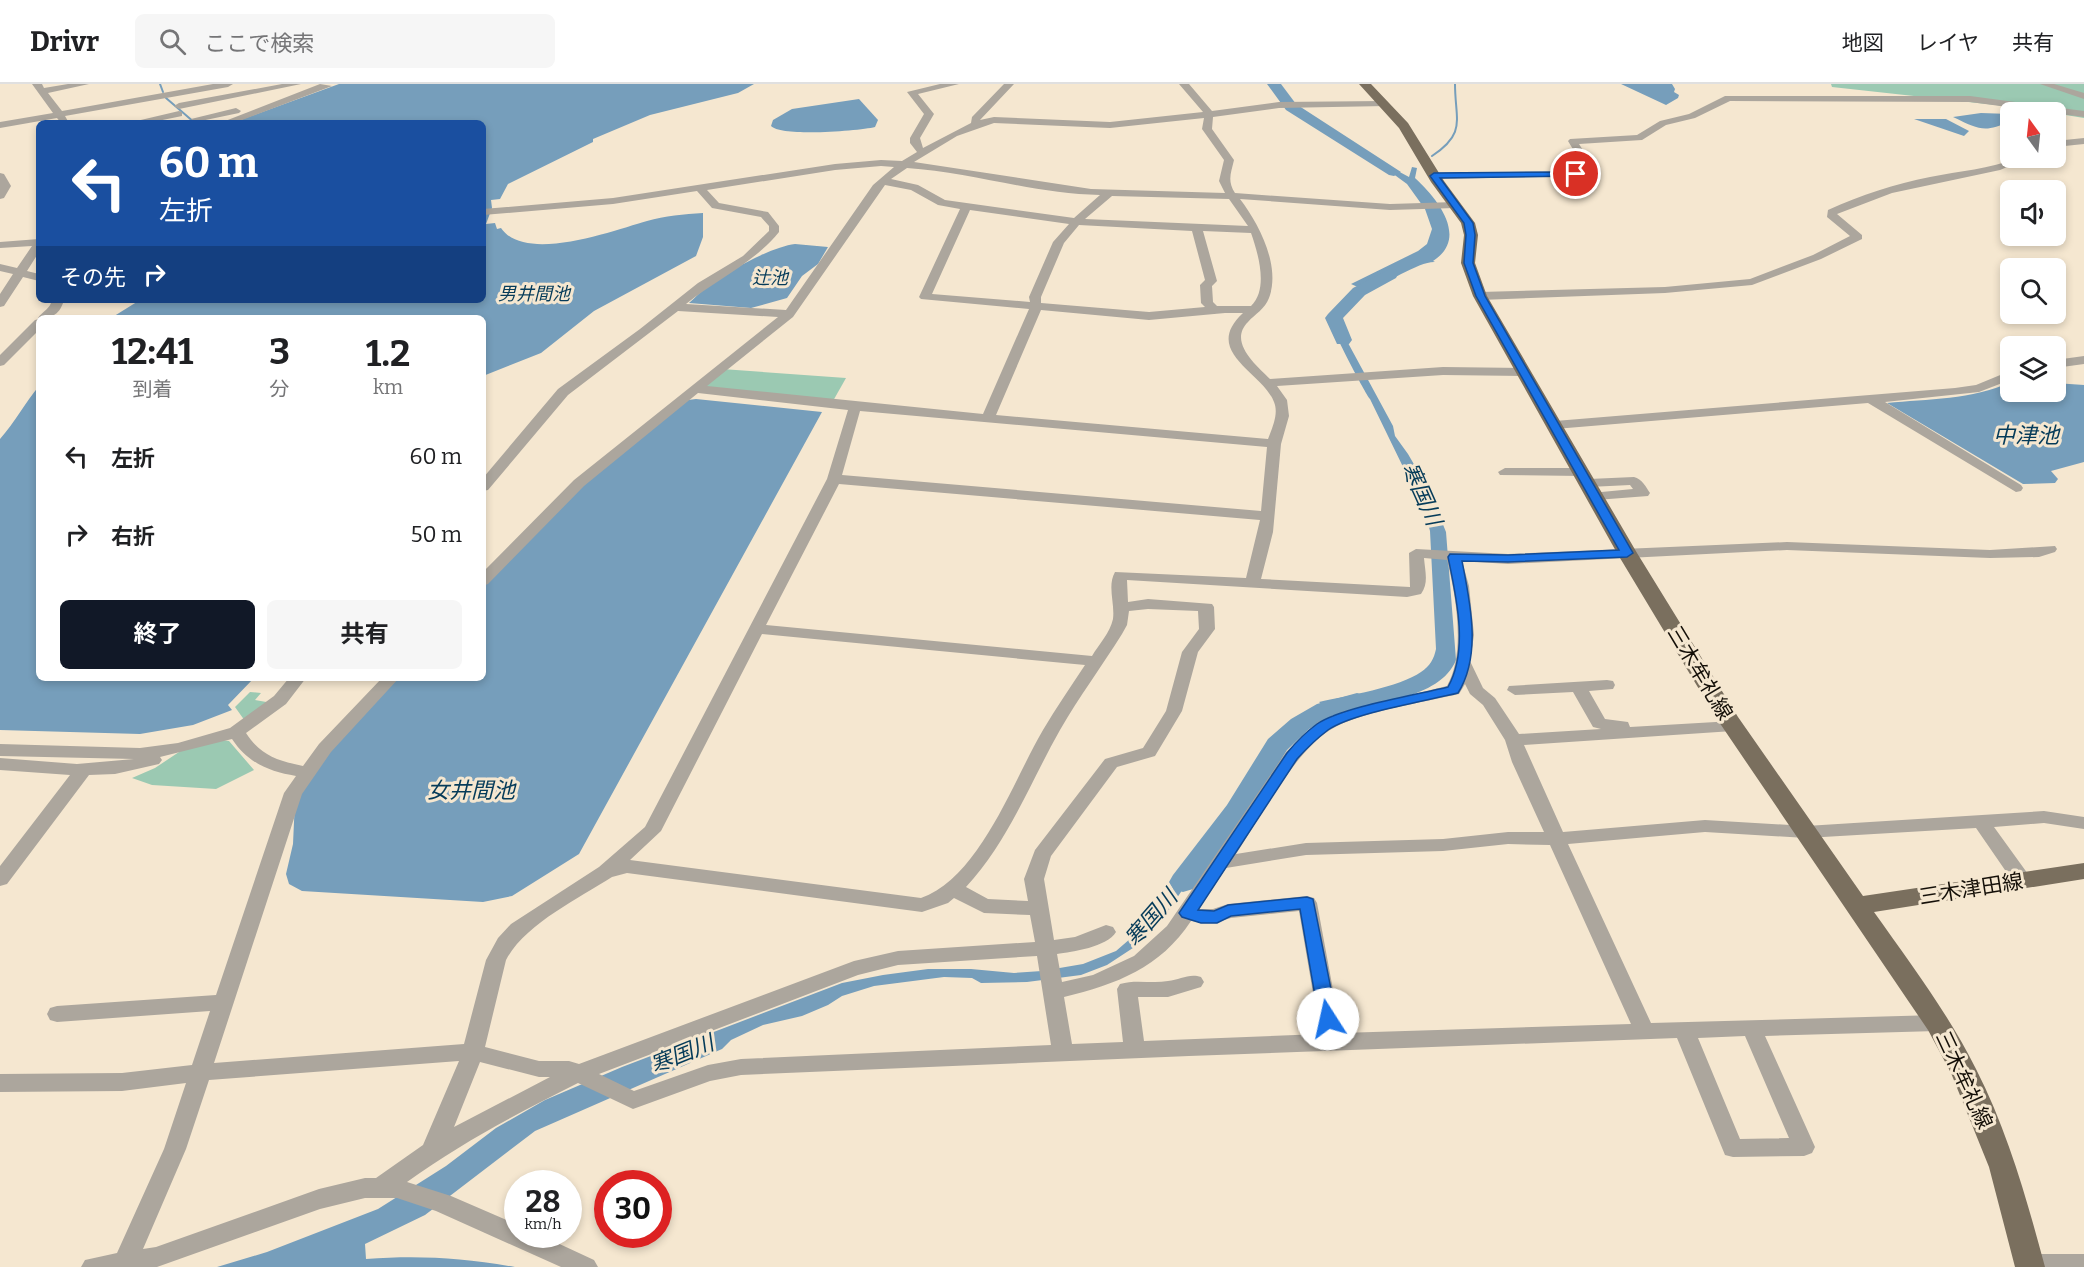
<!DOCTYPE html>
<html lang="ja">
<meta charset="utf-8">
<style>
:root{--surface:#fff;--page:#f6f6f6;--text:#202124;--muted:#757577;--line:#e0e0e0;--accent:#111827}
body{margin:0;font-family:Bitter,"Noto Sans JP",serif;background:var(--page);color:var(--text);height:100vh;display:flex;flex-direction:column;font-size:22px;white-space:nowrap}
*{box-sizing:border-box;margin:0}
p{font-size:20px;color:var(--muted)}
.icon{flex:none;width:33px;height:33px;fill:none;stroke:currentColor;stroke-width:2;stroke-linecap:round;stroke-linejoin:round}
.map{position:relative;flex:1;overflow:hidden}
.drawer{position:absolute;left:36px;top:231px;width:450px;height:366px;display:flex;flex-direction:column;background:var(--surface);border-radius:9px;box-shadow:0 3px 9px #0003}
.drawer>*{flex:none}
.guide{position:absolute;left:36px;top:36px;width:450px;height:183px;border-radius:9px;box-shadow:0 3px 9px #0003;background:#1a4fa0;color:#fff;overflow:hidden}
.needle{width:39px;rotate:345deg}
.tools{position:absolute;left:2000px;top:18px;display:grid;gap:12px}
.tools a{display:grid;place-items:center;width:66px;height:66px;border-radius:9px;background:var(--surface);box-shadow:0 3px 9px #0003;font-size:30px}
.speed{position:absolute;left:504px;top:1086px;display:flex;gap:12px;font-size:30px;font-weight:700;text-align:center}
.speed>*{display:grid;place-content:center;width:78px;height:78px;border-radius:50%;background:var(--surface);box-shadow:0 3px 9px #0003;line-height:1}
.speed small{font-size:15px;font-weight:400}
.speed .limit{border:9px solid #d22;background:#fff;color:#111}
.pin{position:absolute;display:grid;place-items:center;width:51px;height:51px;color:#fff;margin:-26px;border:3px solid #fff;border-radius:50%;box-shadow:0 2px 6px #0007}
.me{position:absolute;width:66px;margin:-33px;rotate:350deg;stroke-linejoin:round;filter:drop-shadow(0 0 4px #0008)}
.turn{display:flex;align-items:center;gap:21px;height:126px;padding:0 24px;font-size:27px}
.turn .icon{width:78px;height:78px;stroke-width:2.5}
.turn b{display:block;font-size:42px;line-height:51px}
.then{display:flex;align-items:center;height:57px;padding:0 24px;background:#0003;gap:12px;font-size:22px}
.eta{display:flex;justify-content:space-evenly;align-items:center;height:102px;text-align:center}
.eta b{font-size:36px;font-weight:700;line-height:42px}
.cta{display:flex;gap:12px;margin-top:auto;padding:12px 24px}
.cta a{flex:1;height:69px;border-radius:9px;background:var(--accent);color:#fff;font-size:24px;font-weight:700;line-height:69px;text-align:center}
.cta a+a{background:var(--page);color:var(--text)}
ul{padding:0;list-style:none}
li{display:flex;align-items:center;gap:18px;height:78px;padding:0 24px}
li div{flex:1}
li b{display:block;font-size:22px}
li em{font-style:normal}
header{display:flex;align-items:center;gap:36px;box-sizing:border-box;height:84px;padding:0 30px;background:var(--surface);border-bottom:2px solid var(--line)}
header strong{font-size:28px}
nav{display:flex;gap:33px;margin-inline-start:auto;font-size:21px}
.search{width:420px;height:54px;background:var(--page);display:flex;align-items:center;gap:15px;box-sizing:border-box;padding:0 21px;border-radius:9px;color:var(--muted);font-size:22px}
.map>svg:first-child{display:block}
.green{fill:#9bc9b2}
.water{fill:#769ebb}
.lines{fill:none;stroke-linecap:round;stroke-linejoin:round}
.stream{stroke:#769ebb;stroke-width:2}
.river{fill:#769ebb;fill-rule:evenodd}
.minor{fill:#aca69d;fill-rule:evenodd}
.major{fill:#7a6f5e;fill-rule:evenodd}
.route{fill:#1a73e8;stroke:#114b97;stroke-width:1.5}
.labels{text-anchor:middle;dominant-baseline:central;stroke-width:6;stroke-linejoin:round;paint-order:stroke}
.far-water-label{font-size:18px;font-style:italic;fill:#053b59;stroke:#f5e7d0}
.street-label{font-size:21px;fill:#140f08;stroke:#f5e7d0}
.water-label{font-size:22px;font-style:italic;fill:#053b59;stroke:#f5e7d0}
</style>
<header>
<strong>Drivr</strong>
<div class="search"><svg class="icon" aria-label="search" viewBox="0 0 24 24"><circle cx="10" cy="10" r="6"/><path d="M15 15l6 6"/></svg>ここで検索</div>
<nav><a>地図</a><a>レイヤ</a><a>共有</a></nav>
</header>
<div class="map">
<svg width="2084" height="1183" viewBox="0 0 2084 1183">
<rect width="100%" height="100%" fill="#f5e7d0"/>
<g class="green">
<polygon points="1831,0 2084,0 2084,34 2023,24 1832,3"/>
<polygon points="722,285 846,294 833,317 697,305"/>
<polygon points="250,608 261,609 255,616 272,619 245,637 235,623"/>
<polygon points="222,656 229,657 254,686 216,705 152,701 132,694 155,684 182,666"/>
</g>
<g class="water">
<path d="M339,0H754L738,9L650,31L593,55V58L508,100L500,115L491,116L492,124L486,140L495,139L497,145L501,144C525,180 615,146 647,137C665,132 684,130 703,129V153L696,172L594,227L541,269L483,292V234H111L140,216H483V39H232Z"/>
<polygon points="1621,0 1672,0 1675,5 1674,8 1679,11 1678,14 1666,21"/>
<path d="M859,15L878,36L875,43C859,47 781,53 771,42L773,36L792,25Z"/>
<path d="M1981,29L2010,30V37C1985,49 1980,46 1953,33Z"/>
<polygon points="1914,35 1946,35 1969,47 1964,52"/>
<path d="M1366,70L1409,93L1412,83L1417,84L1415,94C1438,115 1469,154 1433,177L1435,178C1420,177 1384,200 1369,208L1351,200L1418,167L1427,160L1432,145L1425,125L1407,100Z"/>
<path d="M795,160L828,163L818,180L802,192L787,214L751,224L689,219C694,215 698,210 703,206C722,190 770,163 795,160Z"/>
<path d="M1336,226L1341,228L1338,236L1341,246L1393,342L1395,352L1408,370L1430,408L1446,448L1456,576C1440,616 1371,618 1334,632L1319,618C1346,612 1400,603 1421,588C1430,582 1434,575 1436,565L1430,447L1424,426L1370,315C1365,309 1332,246 1331,238C1331,235 1332,232 1333,229Z"/>
<path d="M2010,298V308H2055V299L2084,301V378L2051,387L2058,395L2055,399L2023,400L1887,319C1927,315 1973,316 2010,298Z"/>
<path d="M39,302V594H254L228,621L232,626L193,641L140,650L0,646V355C15,338 25,319 39,302Z"/>
<polygon points="696,315 822,328 579,770 512,812 483,818 302,807 289,800 286,790 293,760 295,716 314,684 398,594 483,594 483,502 559,420 688,316"/>
<path d="M1206,771L1162,836L1139,860L1107,881L1081,891L1027,898L981,899L972,894L944,893L874,902L842,912L828,921L802,932L763,941L731,956L722,965L535,1047L425,1131L365,1160L366,1175C420,1171 462,1174 515,1183H217L267,1168L378,1125L446,1082L496,1044L545,1016L622,983L842,899L883,891L928,885H971L1014,889L1042,887L1083,880L1116,867L1138,848L1195,778Z"/>
</g>
<g class="lines">
<g class="stream">
<polyline points="160,0 163,8"/>
<polyline points="166,14 195,39"/>
<path d="M1432,72C1467,49 1455,36 1455,0"/>
</g>
<g class="river">
<polygon points="1267,0 1281,0 1296,20 1401,88 1394,92 1389,91 1286,26"/>
<polygon points="1390,185 1396,186 1398,190 1396,194 1365,211 1343,234 1352,256 1349,260 1337,260 1325,234 1328,230 1353,204"/>
<polygon points="1357,609 1366,612 1369,617 1366,622 1335,630 1309,645 1287,666 1246,733 1193,805 1183,808 1173,805 1169,798 1173,791 1227,721 1268,655 1291,635 1317,620"/>
</g>
<g class="minor">
<polygon points="32,0 42,0 44,4 68,0 89,0 48,9 62,27 213,0 233,0 228,3 65,32 69,39 61,39 57,34 0,44 0,38 53,29"/>
<polygon points="282,0 301,0 179,25 174,22 179,19"/>
<polygon points="320,0 332,2 234,39 220,39"/>
<path d="M940,0H959L918,10L934,30L920,54L923,64L971,39L972,33L1004,0H1014L980,36L994,33L1110,38L1203,28L1179,0H1189L1212,27L1279,18L1383,17L1388,20L1386,22L1279,24L1213,33L1212,45L1234,76C1231,89 1227,97 1235,109L1390,120L1455,118L1460,121L1455,124L1390,126L1240,115C1259,140 1281,182 1269,214C1265,225 1255,230 1248,238C1228,258 1256,281 1270,295L1443,283L1524,284L1530,288L1524,292L1443,291L1277,302L1287,316L1289,332L1281,360L1273,448L1261,495L1410,503L1409,469L1416,465L1508,470L1787,458L1990,466L2055,462L2057,465L2055,468L2039,473L1990,474L1787,466L1508,480L1462,477L1469,502L1474,551L1470,577L1483,604L1495,614L1519,650L1601,645L1593,643L1573,608L1515,611L1507,606L1509,602L1607,596L1613,597L1615,601L1613,605L1589,607L1605,635L1628,638L1630,643L1733,637L1739,638L1742,642L1739,646L1733,647L1524,661L1563,748L1705,736L1806,742L2044,727L2084,733V745L2044,739L1994,743L2033,797L2030,802L2023,804L2016,802L1976,744L1806,754L1705,748L1568,760L1651,939L1937,931L1944,933L1947,939L1944,945L1937,947L1765,952L1815,1063L1812,1069L1804,1072L1733,1073L1725,1071L1677,954L1189,972L741,991L710,997L633,1025L578,999C518,1029 461,1059 407,1098L451,1112L518,1141V1150H538L594,1176L598,1183H561L436,1127L397,1114H365L320,1125L157,1183H81L85,1176L117,1169L164,1065L186,999L122,1007L0,1008V990L122,989L192,981L210,927L57,938L50,936L47,930L50,924L57,922L216,911L284,709L296,692C268,687 248,679 232,655L160,673L162,676L159,680L115,690L89,691L7,800L0,802V782L70,691L0,686V674L77,680L134,675L0,672V660L140,664L178,659L230,644L274,612L289,594H306L286,620L246,649C260,671 278,677 303,682L319,660L382,594H399L331,668L302,710L214,979L464,960L486,876L498,854L511,840L599,783L645,743L827,395L848,326L698,309L584,402L488,500L483,502V488L574,396L778,233L678,227L568,311L488,406L483,407V394L558,305L640,245L698,199L743,172L769,147V142L761,133L712,124L697,107L613,120L483,131V125L613,114L835,80L881,76L902,77L917,68L910,59V54L924,30L907,8ZM1204,34L1202,45L1224,76L1219,97L1225,109L1091,105L914,78L957,52L994,39L1110,44ZM881,82L894,83L873,101L786,226L686,220C717,195 754,179 779,148V142L768,128L719,119L707,106L835,86ZM907,84C971,88 1035,110 1100,111L1074,134L945,116L918,101L891,95ZM885,101L911,106L938,121L960,125L919,213L921,215L1029,225L983,330L707,302L793,233ZM1112,112L1229,115L1248,142L1085,135ZM970,126L1069,140L1053,158L1029,213L1030,218L932,210ZM1079,141L1192,147L1205,196L1200,201L1201,219L1205,223L1149,228L1041,219V213L1064,159ZM1203,147L1251,149C1258,169 1269,205 1251,222H1217L1213,218L1212,202L1217,197ZM1041,226L1149,236L1225,229H1243C1201,268 1263,288 1274,318C1279,330 1272,344 1268,355L996,331ZM860,327L1267,363L1261,427L842,391ZM839,400L1260,436L1246,494L1115,488C1107,502 1115,519 1113,535C1110,549 1099,560 1092,572L766,541ZM1424,474L1447,476C1456,512 1466,568 1447,602L1344,627L1318,638L1286,668L1167,842L1134,872L1093,891L1062,898L1057,870C1072,868 1107,863 1116,848L1113,843L1106,841L1075,853L1054,856L1044,795L1051,772L1117,683L1155,672L1182,627L1198,568L1215,545L1214,523L1212,520L1148,515L1128,518L1127,496L1407,513L1421,510C1429,499 1425,487 1424,474ZM1148,525L1198,527L1199,545L1182,568L1166,627L1143,664L1105,675L1035,766L1024,795L1028,817L988,815L966,803C1008,758 1030,699 1060,646C1079,613 1102,582 1122,550L1127,541L1129,527ZM762,550L1085,581C1071,602 1056,624 1043,646C1013,697 980,793 921,814L630,776L661,747ZM1465,600L1470,610L1483,621L1505,656L1512,678L1544,748H1508L1443,755L1306,759L1236,770C1260,733 1294,669 1330,646C1358,628 1425,618 1459,610ZM1508,760L1550,761L1631,940L1341,949L1317,819L1314,814L1307,812L1228,820L1213,825H1199L1226,784L1306,771L1443,767ZM627,789L922,828L948,819L954,814L984,829L1030,831L1035,858L898,867L854,877L579,980L569,977H539L485,963L506,876C525,840 578,815 612,793ZM1299,827L1320,950L1144,957L1138,913H1168L1201,903L1204,898L1201,893C1189,889 1180,896 1168,897C1152,900 1136,895 1120,900L1117,905L1123,958L1072,960L1064,913C1117,900 1160,884 1191,837L1213,839L1231,834ZM1037,872L1051,961L741,975L708,981L634,1007L599,990L858,891L898,881ZM1745,952L1789,1054L1740,1055L1698,954ZM459,977L423,1061L376,1094H365L319,1105L156,1163L143,1165L186,1065L209,996ZM480,978L539,993H550L454,1043Z"/>
<polygon points="2040,0 2054,0 2084,9 2084,15"/>
<polygon points="1725,12 1970,12 2084,27 2084,33 1970,18 1730,17 1695,34 1666,41 1642,56 1579,60 1598,90 1597,92 1434,95 1429,92 1434,89 1586,87 1568,57 1570,55 1637,51 1660,37 1689,30"/>
<polygon points="236,24 241,27 239,29 196,38 191,35"/>
<polygon points="179,27 182,28 182,32 148,39 128,39"/>
<polygon points="2084,54 2084,60 2055,63 2055,57"/>
<path d="M2017,74H2029L2000,86L1892,109L1837,130L1862,151V155L1821,175L1752,201L1665,209L1480,216L1474,212L1480,208L1665,203L1750,195L1813,171L1850,152L1827,133L1828,126C1861,111 1895,100 1930,93C1959,87 1990,85 2017,74Z"/>
<polygon points="0,89 4,90 11,102 4,114 0,115"/>
<polygon points="39,155 39,168 27,187 39,190 39,197 23,193 4,222 0,223 0,210 13,190 0,187 0,180 17,184 32,162 0,164 0,158"/>
<path d="M52,216H64C60,230 53,234 39,234V246L4,281L0,282V271L35,236L39,235L38,234C43,227 50,225 52,216Z"/>
<polygon points="2084,272 2084,280 2055,284 2055,276"/>
<polygon points="2010,287 2010,296 1979,308 1885,318 2021,401 2023,404 2021,407 2016,408 1868,319 1555,345 1548,341 1555,337 1955,304 1976,301"/>
<polygon points="1505,384 1582,384 1589,388 1582,392 1500,391 1498,388"/>
<path d="M1634,393C1642,395 1646,403 1650,409L1648,412L1596,416L1589,412L1591,409L1633,405L1630,401L1589,403L1582,399L1589,395Z"/>
<polygon points="2029,1170 2084,1170 2084,1183 2018,1183 2017,1180 2021,1173"/>
</g>
<path class="major" d="M1359,0H1371L1408,39L1444,97L1475,139L1478,151L1475,179L1487,212L1637,469L1738,633L1863,812L2084,779V795L1874,828C1910,879 1948,929 1976,985C2008,1048 2027,1116 2045,1183H2015L1989,1083L1951,989L1928,946L1717,635L1617,469L1473,212L1461,179L1464,151L1461,139L1431,98L1399,44Z"/>
</g>
<path class="route" d="M1576,88L1580,90L1579,92L1440,94L1473,139L1475,151L1473,179L1485,212L1633,469L1627,473L1508,478L1462,477C1470,518 1482,571 1458,609C1426,617 1352,629 1328,646C1316,655 1306,665 1297,675L1198,826L1214,827L1228,821L1307,813L1313,815L1337,935L1334,940L1328,942L1322,940L1319,935L1300,825L1231,832L1217,839H1201L1182,833L1179,829L1287,669C1296,658 1306,648 1317,640C1342,623 1416,611 1448,603C1469,566 1456,512 1448,473L1450,470L1508,471L1619,466L1476,212L1464,179L1466,151L1464,139L1430,92L1434,89Z"/>
<g class="labels">
<g class="far-water-label">
<text x="770" y="194">辻池</text>
<text x="534" y="210">男井間池</text>
</g>
<g class="street-label">
<text transform="translate(1700 589) rotate(59)">三木牟礼線</text>
<text transform="translate(1971 805) rotate(-9)">三木津田線</text>
<text transform="translate(1964 996) rotate(65)">三木牟礼線</text>
</g>
<g class="water-label">
<text x="2026" y="351">中津池</text>
<text transform="translate(1422 410) rotate(66)">寒国川</text>
<text x="471" y="706">女井間池</text>
<text transform="translate(1151 834) rotate(-49)">寒国川</text>
<text transform="translate(682 970) rotate(-22)">寒国川</text>
</g>
</g>
</svg>
<div class="tools">
<a><svg class="needle" viewBox="-14 -14 28 28"><path d="M0-13l5 13h-10z" fill="#e53935"/><path d="M0 13l5-13h-10z" fill="#757577"/></svg></a>
<a><svg class="icon" aria-label="sound" viewBox="0 0 24 24"><path d="M4 9h4l5-4v14l-5-4H4zM17 9q2 3 0 6"/></svg></a>
<a><svg class="icon" aria-label="search" viewBox="0 0 24 24"><circle cx="10" cy="10" r="6"/><path d="M15 15l6 6"/></svg></a>
<a><svg class="icon" aria-label="layers" viewBox="0 0 24 24"><path d="M12 4l9 5-9 5-9-5zM3 14l9 5 9-5"/></svg></a>
</div>
<div class="speed"><div>28<small>km/h</small></div><div class="limit">30</div></div>
<div class="pin" style="left:1576px;top:90px;background:#d93025"><svg class="icon" aria-label="arrive" viewBox="0 0 24 24"><path d="M6 21V4h12l-3 4 3 4H6"/></svg></div>
<svg class="me" style="left:1328px;top:935px" viewBox="-20 -20 40 40"><circle r="19" fill="#fff"/><path d="M0-13L10 11 0 6-10 11z" fill="#1a73e8"/></svg>
<div class="guide">
<div class="turn"><svg class="icon" aria-label="left" viewBox="0 0 24 24"><path d="M17 20v-9H6M10 6l-5 5 5 5"/></svg><div><b>60 m</b>左折</div></div>
<div class="then">その先<svg class="icon" aria-label="right" viewBox="0 0 24 24"><path d="M7 20v-9h11M14 6l5 5-5 5"/></svg></div>
</div>
<section class="drawer">
<div class="eta">
<div><b>12:41</b><p>到着</p></div>
<div><b>3</b><p>分</p></div>
<div><b>1.2</b><p>km</p></div>
</div>
<ul>
<li><svg class="icon" aria-label="left" viewBox="0 0 24 24"><path d="M17 20v-9H6M10 6l-5 5 5 5"/></svg><div><b>左折</b></div><em>60 m</em></li>
<li><svg class="icon" aria-label="right" viewBox="0 0 24 24"><path d="M7 20v-9h11M14 6l5 5-5 5"/></svg><div><b>右折</b></div><em>50 m</em></li>
</ul>
<div class="cta"><a>終了</a><a>共有</a></div>
</section>
</div>
